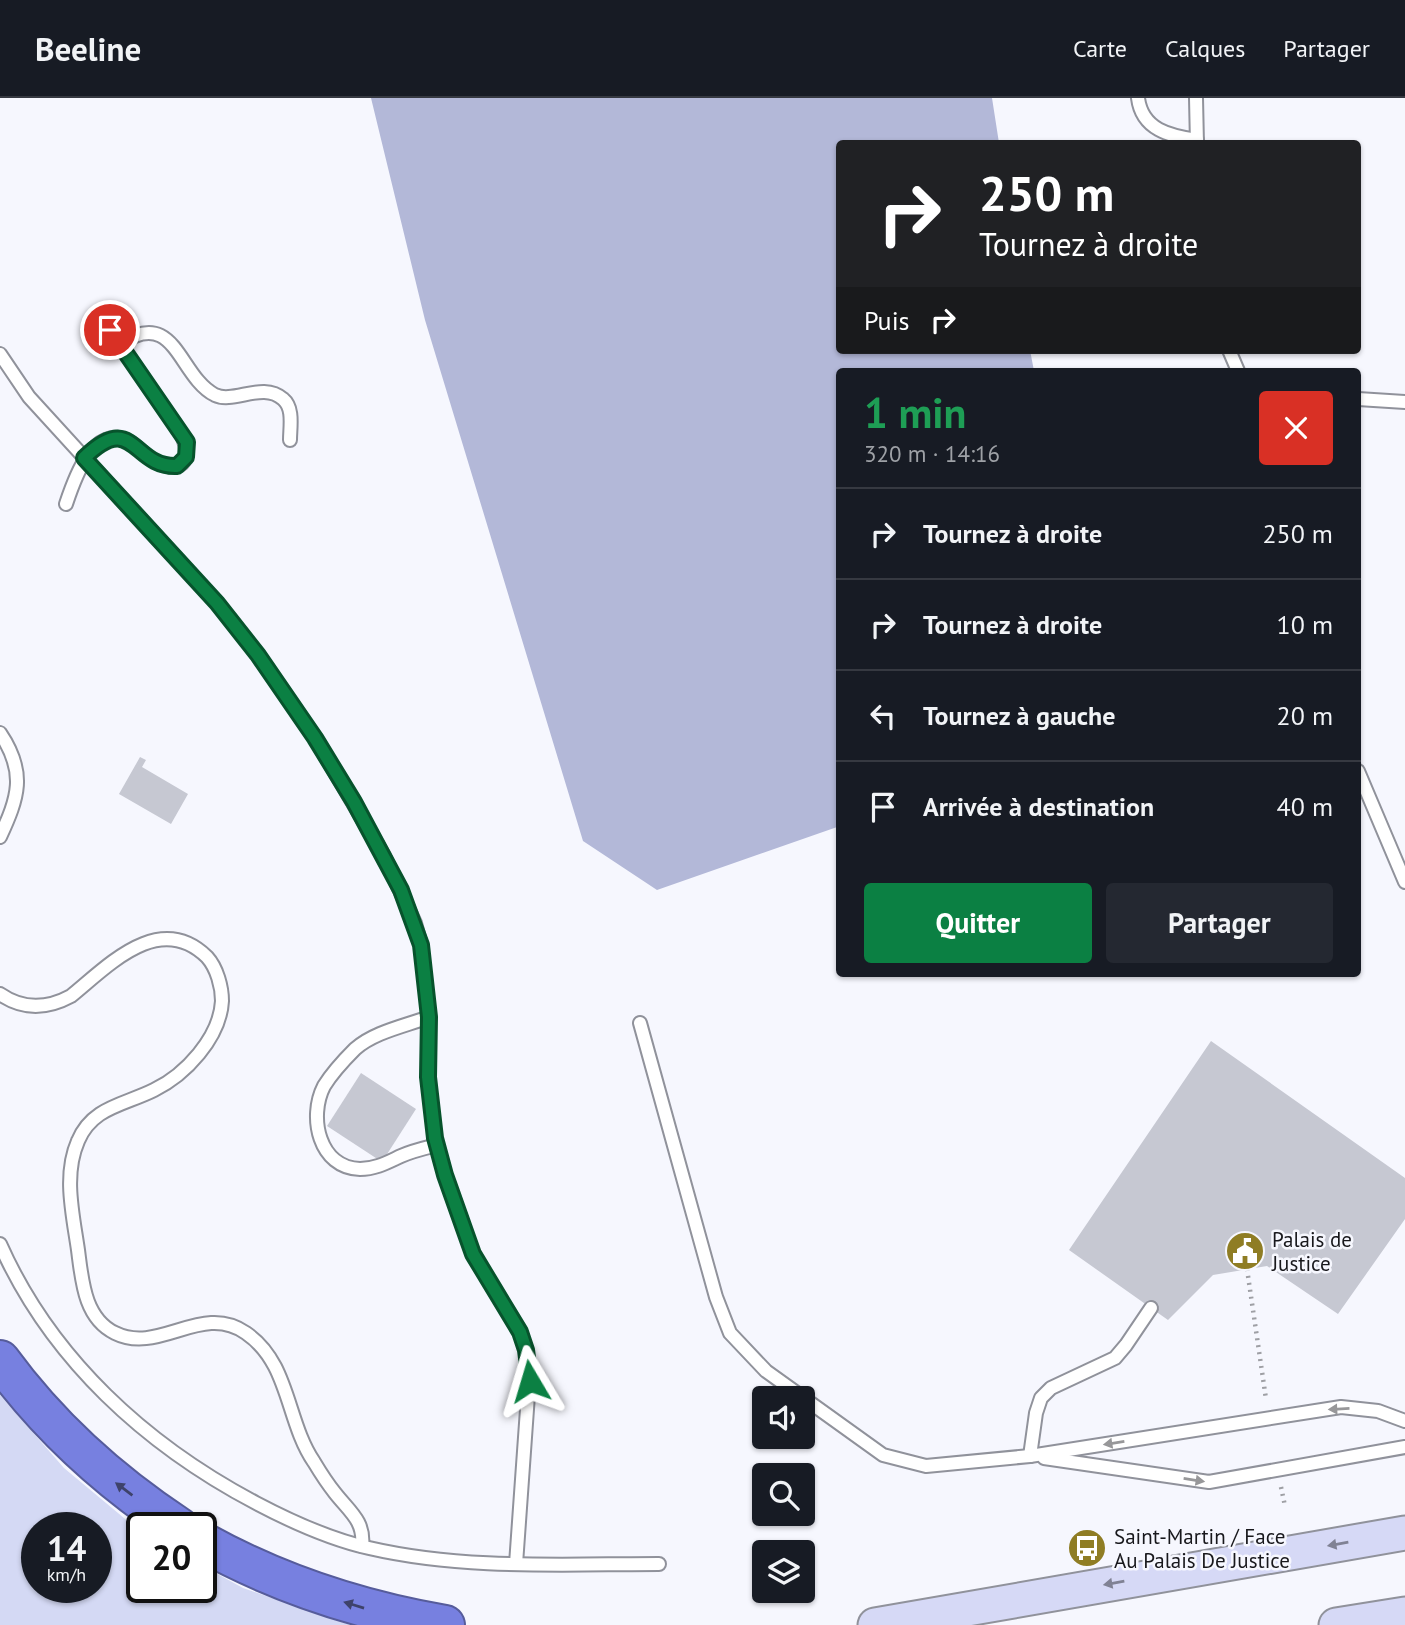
<!DOCTYPE html>
<html lang="fr">
<meta charset="utf-8">
<style>
:root{--surface:#171b24;--page:#242831;--text:#f1f3f6;--muted:#9ea1a6;--line:#363941;--accent:#0b8043}
body{margin:0;font-family:"PT Sans",sans-serif;background:var(--page);color:var(--text);height:100vh;display:flex;flex-direction:column;font-size:26px;white-space:nowrap}
*{box-sizing:border-box;margin:0}
p{font-size:23px;color:var(--muted)}
.icon{flex:none;width:38px;height:38px;fill:none;stroke:currentColor;stroke-width:2;stroke-linecap:round;stroke-linejoin:round}
.map{position:relative;flex:1;overflow:hidden}
.side{position:absolute;left:836px;top:270px;width:525px;height:609px;display:flex;flex-direction:column;background:var(--surface);border-radius:7px;box-shadow:0 2px 5px #0004}
.side>*{flex:none}
.hud{position:absolute;left:836px;top:42px;width:525px;height:214px;border-radius:7px;box-shadow:0 2px 5px #0004;background:#202124;color:#fff;overflow:hidden}
.controls{position:absolute;left:752px;top:1288px;display:grid;gap:14px}
.controls a{display:grid;place-items:center;width:63px;height:63px;border-radius:7px;background:var(--surface);box-shadow:0 2px 5px #0004;font-size:35px}
.speed{position:absolute;left:21px;top:1414px;display:flex;gap:14px;font-size:35px;font-weight:700;text-align:center}
.speed>*{display:grid;place-content:center;width:91px;height:91px;border-radius:50%;background:var(--surface);box-shadow:0 2px 5px #0004;line-height:1}
.speed small{font-size:18px;font-weight:400}
.speed .limit{border:4px solid #111;border-radius:10px;background:#fff;color:#111}
.pin{position:absolute;display:grid;place-items:center;width:60px;height:60px;color:#fff;margin:-30px;border:4px solid #fff;border-radius:50%;box-shadow:0 2px 7px #0007}
.me{position:absolute;width:77px;margin:-38px;rotate:353deg;stroke-linejoin:round;filter:drop-shadow(0 0 5px #0008)}
.turn{display:flex;align-items:center;gap:24px;height:147px;padding:0 28px;font-size:32px}
.turn .icon{width:91px;height:91px;stroke-width:2.5}
.turn b{display:block;font-size:49px;line-height:60px}
.then{display:flex;align-items:center;height:66px;padding:0 28px;background:#0003;gap:14px;font-size:26px}
.round{display:grid;place-items:center;flex:none;width:74px;height:74px;border-radius:7px;background:var(--page)}
.summary{display:flex;align-items:center;justify-content:space-between;height:119px;padding:0 28px}
h1{font-size:42px;font-weight:600;line-height:52px;color:#1e9e55}
.action{display:flex;gap:14px;margin-top:auto;padding:14px 28px}
.action a{flex:1;height:80px;border-radius:7px;background:var(--accent);color:#fff;font-size:28px;font-weight:600;line-height:80px;text-align:center}
.action a+a{background:var(--page);color:var(--text)}
ul{padding:0;list-style:none}
li{display:flex;align-items:center;gap:21px;height:91px;padding:0 28px;border-top:2px solid var(--line)}
li div{flex:1}
li b{display:block;font-size:26px}
li em{font-style:normal}
header{display:flex;align-items:center;gap:42px;box-sizing:border-box;height:98px;padding:0 35px;background:var(--surface);border-bottom:2px solid var(--line)}
header strong{font-size:33px}
nav{display:flex;gap:38px;margin-inline-start:auto;font-size:24px}
.map>svg:first-child{display:block}
.green{fill:#d4d9f4;fill-rule:evenodd}
.water{fill:#b3b8d8}
.building{fill:#c6c8d2}
.lines{fill:none;stroke-linecap:round;stroke-linejoin:round}
.service-casing{stroke:#90929b;stroke-width:16}
.secondary-casing{stroke:#90929b;stroke-width:37}
.motorway-casing{stroke:#565c9b;stroke-width:42}
.path{stroke:#9e9fa4;stroke-width:4.5;stroke-dasharray:2 5;stroke-linecap:butt}
.service{stroke:#fff;stroke-width:12}
.secondary{stroke:#d6d9f6;stroke-width:33}
.motorway{stroke:#7780e0;stroke-width:38}
.oneway{fill:#979799}
.oneway2{fill:#3e426a}
.oneway3{fill:#808294}
.route-casing{stroke:#07532c;stroke-width:18}
.route{stroke:#0b8043;stroke-width:12}
.labels{text-anchor:middle;dominant-baseline:central;stroke-width:5;stroke-linejoin:round;paint-order:stroke}
.poi-label{font-size:21px;fill:#18181c;stroke:#f6f7fe;text-anchor:start}
</style>
<header>
<strong>Beeline</strong>
<nav><a>Carte</a><a>Calques</a><a>Partager</a></nav>
</header>
<div class="map">
<svg width="1405" height="1527" viewBox="0 0 1405 1527">
<rect width="100%" height="100%" fill="#f6f7fe"/>
<path class="green" d="M0,1297L64,1370L142,1435V1489H201V1467L243,1490L350,1527H0ZM37,1430H96V1489H37Z"/>
<polygon class="water" points="371,0 992,0 999,45 840,46 840,252 1030,252 1034,273 840,273 840,728 657,792 583,743 425,222"/>
<g class="building">
<polygon points="140,659 146,662 142,669 188,696 171,726 119,696"/>
<polygon points="1211,943 1405,1080 1405,1121 1338,1216 1267,1168 1213,1177 1168,1222 1069,1152"/>
<polygon points="361,975 416,1011 382,1064 327,1028"/>
</g>
<g class="lines">
<defs>
<g id="service">
<path d="M1138,0C1142,32 1170,38 1197,42"/>
<polyline points="1196,0 1197,46"/>
<path d="M120,246C176,208 178,278 215,297C234,306 263,283 283,301C294,310 290,329 290,342"/>
<polyline points="1229,252 1238,273"/>
<polyline points="0,256 29,299 217,505 258,557 315,640 384,758 415,825 421,847 429,919 428,979 435,1040 445,1077 473,1156 520,1234 526,1252 529,1283 516,1466"/>
<polyline points="1358,301 1405,304"/>
<path d="M66,406C74,382 93,324 130,344C141,350 148,362 160,366C190,377 191,351 179,332L100,218"/>
<path d="M0,635C27,675 18,700 0,739"/>
<polyline points="1358,673 1405,784"/>
<path d="M0,896C23,912 47,911 71,898C107,869 159,812 207,859C217,870 222,889 222,903C220,940 185,977 154,992C124,1007 92,1009 78,1043C63,1077 73,1117 78,1152C82,1182 84,1220 115,1235C159,1257 202,1204 246,1235C290,1265 286,1323 314,1364C320,1374 327,1385 335,1395C349,1413 365,1423 362,1448"/>
<path d="M429,919C405,928 374,934 355,951C344,962 332,975 324,988C308,1019 319,1070 360,1071C376,1071 388,1064 401,1058C412,1053 425,1050 437,1047"/>
<polyline points="640,925 716,1199 730,1235 766,1273 883,1357 926,1368 1030,1358 1341,1309 1378,1313 1405,1323"/>
<path d="M0,1146C51,1261 146,1347 256,1405C292,1424 329,1441 369,1450C464,1472 563,1466 659,1466"/>
<polyline points="1030,1358 1036,1315 1041,1300 1051,1290 1115,1260 1126,1247 1151,1210"/>
<polyline points="1044,1360 1209,1384 1405,1349"/>
</g>
<g id="secondary">
<polyline points="875,1527 1405,1435"/>
<polyline points="1336,1527 1405,1516"/>
</g>
<g id="motorway">
<path d="M0,1262C49,1329 110,1384 180,1430"/>
<path d="M201,1443C278,1486 358,1512 445,1527"/>
</g>
</defs>
<use href="#service" class="service-casing"/>
<use href="#secondary" class="secondary-casing"/>
<use href="#motorway" class="motorway-casing"/>
<g class="path">
<polyline points="1247,1171 1266,1301"/>
<polyline points="1281,1389 1285,1408"/>
</g>
<use href="#service" class="service"/>
<use href="#secondary" class="secondary"/>
<use href="#motorway" class="motorway"/>
</g>
<defs><path id="oneway-solid" d="M-6-.8H1V-3.2L6.5 0L1 3.2V.8H-6Z" transform="scale(1.75)"/></defs>
<g class="oneway">
<use href="#oneway-solid" transform="translate(1339 1311) rotate(177)"/>
<use href="#oneway-solid" transform="translate(1114 1345) rotate(171)"/>
<use href="#oneway-solid" transform="translate(1194 1382) rotate(9)"/>
</g>
<g class="oneway2">
<use href="#oneway-solid" transform="translate(124 1391) rotate(-143)"/>
<use href="#oneway-solid" transform="translate(354 1507) rotate(-163)"/>
</g>
<g class="oneway3">
<use href="#oneway-solid" transform="translate(1338 1446) rotate(170)"/>
<use href="#oneway-solid" transform="translate(1114 1485) rotate(170)"/>
</g>
<g class="lines">
<defs>
<path id="route" d="M110,232L187,344L186,359L177,368C132,370 134,311 84,360L217,505L258,557L315,640L354,704L401,792L421,847L429,919L428,979L435,1040L445,1077L473,1156L520,1234L526,1252L530,1283"/>
</defs>
<use href="#route" class="route-casing"/>
<use href="#route" class="route"/>
</g>
<defs>
<symbol id="civic-disc" viewBox="-11 -11 22 22"><circle r="9.5" fill="#8f7d24" stroke="#f6f7fe"/><path d="M-.6-6.5H3V-4.5H.6V-3L4-1V1h2V6H-6V1h2V-1L-.6-3ZM-1.2 2.5V6h2.4V2.5Z" fill="#fff"/></symbol>
<symbol id="bus-disc" viewBox="-11 -11 22 22"><circle r="9.5" fill="#8f7d24" stroke="#f6f7fe"/><path d="M-5-6H5V4H4V6H2V4H-2V6H-4V4H-5ZM-3.5-4V0h7V-4ZM-3.5 1.2v1.5H-2V1.2ZM2 1.2v1.5H3.5V1.2Z" fill="#fff"/></symbol>
</defs>
<g fill-rule="evenodd">
<use href="#civic-disc" x="1223" y="1131" width="44" height="44"/>
<use href="#bus-disc" x="1065" y="1428" width="44" height="44"/>
</g>
<g class="labels">
<g class="poi-label">
<text x="1272" y="1141">Palais de<tspan x="1272" dy="24">Justice</tspan></text>
<text x="1114" y="1438">Saint-Martin / Face<tspan x="1114" dy="24">Au Palais De Justice</tspan></text>
</g>
</g>
</svg>
<div class="controls">
<a><svg class="icon" aria-label="sound" viewBox="0 0 24 24"><path d="M4 9h4l5-4v14l-5-4H4zM17 9q2 3 0 6"/></svg></a>
<a><svg class="icon" aria-label="search" viewBox="0 0 24 24"><circle cx="10" cy="10" r="6"/><path d="M15 15l6 6"/></svg></a>
<a><svg class="icon" aria-label="layers" viewBox="0 0 24 24"><path d="M12 4l9 5-9 5-9-5zM3 14l9 5 9-5"/></svg></a>
</div>
<div class="speed"><div>14<small>km/h</small></div><div class="limit">20</div></div>
<div class="pin" style="left:110px;top:232px;background:#d93025"><svg class="icon" aria-label="arrive" viewBox="0 0 24 24"><path d="M6 21V4h12l-3 4 3 4H6"/></svg></div>
<svg class="me" style="left:530px;top:1283px" viewBox="-20 -20 40 40"><path d="M0-17L14 15 0 8-14 15z" fill="#0b8043" stroke="#fff" stroke-width="4"/></svg>
<div class="hud">
<div class="turn"><svg class="icon" aria-label="right" viewBox="0 0 24 24"><path d="M7 20v-9h11M14 6l5 5-5 5"/></svg><div><b>250 m</b>Tournez à droite</div></div>
<div class="then">Puis<svg class="icon" aria-label="right" viewBox="0 0 24 24"><path d="M7 20v-9h11M14 6l5 5-5 5"/></svg></div>
</div>
<section class="side">
<div class="summary"><div><h1>1 min</h1><p>320 m · 14:16</p></div><a class="round" style="background:#d93025;color:#fff"><svg class="icon" aria-label="close" viewBox="0 0 24 24"><path d="M6 6l12 12M18 6L6 18"/></svg></a></div>
<ul>
<li><svg class="icon" aria-label="right" viewBox="0 0 24 24"><path d="M7 20v-9h11M14 6l5 5-5 5"/></svg><div><b>Tournez à droite</b></div><em>250 m</em></li>
<li><svg class="icon" aria-label="right" viewBox="0 0 24 24"><path d="M7 20v-9h11M14 6l5 5-5 5"/></svg><div><b>Tournez à droite</b></div><em>10 m</em></li>
<li><svg class="icon" aria-label="left" viewBox="0 0 24 24"><path d="M17 20v-9H6M10 6l-5 5 5 5"/></svg><div><b>Tournez à gauche</b></div><em>20 m</em></li>
<li><svg class="icon" aria-label="arrive" viewBox="0 0 24 24"><path d="M6 21V4h12l-3 4 3 4H6"/></svg><div><b>Arrivée à destination</b></div><em>40 m</em></li>
</ul>
<div class="action"><a>Quitter</a><a>Partager</a></div>
</section>
</div>
